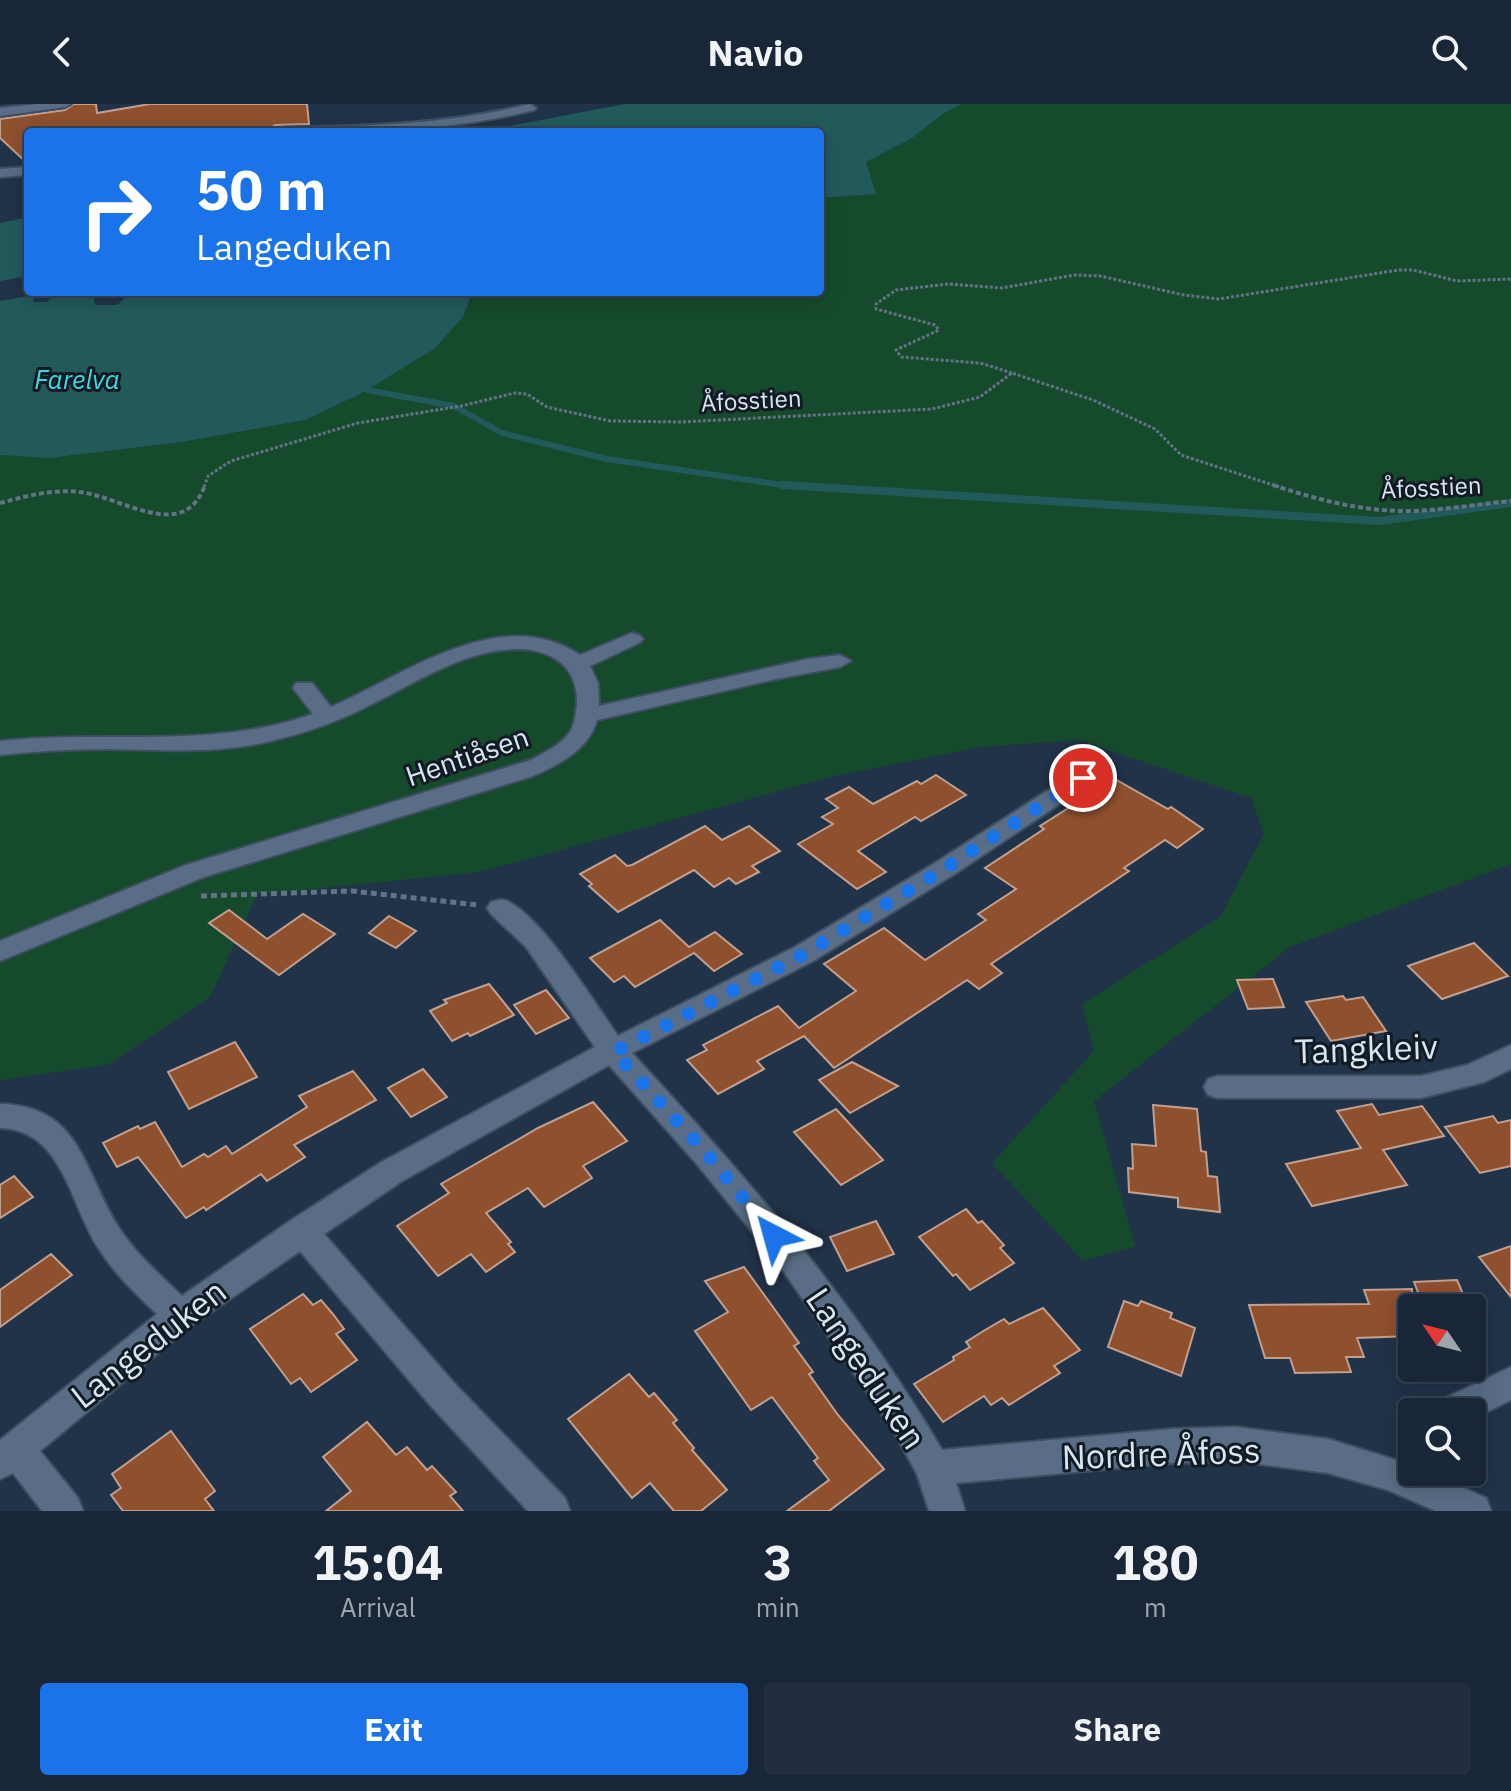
<!DOCTYPE html>
<meta charset="utf-8">
<style>
:root{--surface:#192637;--page:#222e3f;--text:#f1f3f6;--muted:#9fa5ad;--line:#374352;--accent:#1a73e8}
body{margin:0;font-family:"IBM Plex Sans",sans-serif;background:var(--page);color:var(--text);height:100vh;display:flex;flex-direction:column;font-size:30px;white-space:nowrap}
*{box-sizing:border-box;margin:0}
p{font-size:26px;color:var(--muted)}
.icon{flex:none;width:44px;height:44px;fill:none;stroke:currentColor;stroke-width:2;stroke-linecap:round;stroke-linejoin:round}
.map{position:relative;height:1407px;overflow:hidden}
.panel{display:flex;flex-direction:column;background:var(--surface);flex:1}
.panel>*{flex:none}
.hud{position:absolute;left:24px;top:24px;width:800px;height:168px;border-radius:8px;box-shadow:0 4px 20px #0003,0 0 0 2px var(--line);background:#1a73e8;color:#fff;overflow:hidden}
.needle{width:52px;rotate:305deg}
.controls{position:absolute;left:1398px;top:1190px;display:grid;gap:16px}
.controls a{display:grid;place-items:center;width:88px;height:88px;border-radius:8px;background:var(--surface);box-shadow:0 4px 20px #0003,0 0 0 2px var(--line);font-size:40px}
.pin{position:absolute;display:grid;place-items:center;width:68px;height:68px;color:#fff;margin:-34px;border:4px solid #fff;border-radius:50%;box-shadow:0 2px 8px #0007}
.me{position:absolute;width:88px;margin:-44px;rotate:321deg;stroke-linejoin:round;filter:drop-shadow(0 0 6px #0008)}
.turn{display:flex;align-items:center;gap:28px;height:168px;padding:0 40px;font-size:36px}
.turn .icon{width:104px;height:104px;stroke-width:2.5}
.turn b{display:block;font-size:56px;line-height:68px}
.eta{display:flex;justify-content:space-evenly;align-items:center;height:136px;text-align:center}
.eta b{font-size:48px;font-weight:800;line-height:56px}
.button{display:flex;gap:16px;margin-top:auto;padding:16px 40px}
.button a{flex:1;height:92px;border-radius:8px;background:var(--accent);color:#fff;font-size:32px;font-weight:800;line-height:92px;text-align:center}
.button a+a{background:var(--page);color:var(--text)}
header{display:flex;justify-content:space-between;align-items:center;height:104px;padding:0 40px;background:var(--surface);font-size:36px;font-weight:800}
.map>svg:first-child{display:block}
.green{fill:#164a2c}
.water{fill:#225a5c}
.lines{fill:none;stroke-linecap:round;stroke-linejoin:round}
.stream-far1{stroke:#225a5c;stroke-width:6}
.stream{stroke:#225a5c;stroke-width:8}
.building{fill:#8f502e;stroke:#c1a090;stroke-width:2}
.minor-casing{stroke:#3f4f61;stroke-width:4}
.path-far2{stroke:#637386;stroke-width:3;stroke-dasharray:3 2;stroke-linecap:butt}
.path-far1{stroke:#637386;stroke-width:4;stroke-dasharray:5 3;stroke-linecap:butt}
.path{stroke:#637386;stroke-width:5;stroke-dasharray:6 4;stroke-linecap:butt}
.minor{fill:#596e86;fill-rule:evenodd}
.route{stroke:#1a73e8;stroke-width:14;stroke-dasharray:0 25.2}
.labels{text-anchor:middle;dominant-baseline:central;stroke-width:6;stroke-linejoin:round;paint-order:stroke}
.far-street-label{font-size:24px;fill:#d9e5f3;stroke:#121a24}
.far-water-label{font-size:26px;font-style:italic;fill:#39dce0;stroke:#121a24}
.street-label{font-size:28px;fill:#d9e5f3;stroke:#121a24}
.near-street-label{font-size:34px;fill:#d9e5f3;stroke:#121a24}
</style>
<header><svg class="icon" aria-label="back" viewBox="0 0 24 24"><path d="M15 5l-7 7 7 7"/></svg>Navio<svg class="icon" aria-label="search" viewBox="0 0 24 24"><circle cx="10" cy="10" r="6"/><path d="M15 15l6 6"/></svg></header>
<div class="map">
<svg width="1511" height="1407" viewBox="0 0 1511 1407">
<rect width="100%" height="100%" fill="#213349"/>
<polygon class="green" points="962,0 1511,0 1511,760 1290,843 1094,997 1135,1142 1083,1157 992,1059 1094,947 1082,900 1220,813 1264,730 1251,694 1079,636 980,643 834,672 479,768 257,791 210,893 107,961 0,976 0,351 49,354 181,338 305,316 360,290 382,276 463,213 472,188 820,188 820,94 876,90 866,58 912,34 944,9"/>
<g class="water">
<polygon points="625,0 962,0 944,9 912,34 866,58 876,90 820,94 820,28 478,28"/>
<polygon points="28,113 28,172 0,177 0,119"/>
<polygon points="47,188 100,188 85,194 94,194 95,201 117,201 132,188 472,188 463,213 434,245 360,290 305,316 181,338 49,354 0,351 0,197 29,192 34,193 33,198 47,198 50,194"/>
</g>
<g class="lines">
<polyline class="stream-far1" points="367,286 454,302 502,329 607,355 796,383"/>
<polyline class="stream" points="783,381 1379,417 1511,399"/>
</g>
<g class="building">
<polygon points="74,0 96,0 97,9 150,0 307,0 309,20 275,21 266,28 28,28 28,60 0,34 0,15 65,6"/>
<polygon points="1106,670 1168,705 1171,703 1203,725 1177,744 1165,736 1124,764 1129,767 991,860 1002,869 979,885 967,876 834,964 804,932 757,957 764,965 718,990 687,956 707,946 703,941 778,902 799,924 856,887 824,860 884,824 925,856 986,816 978,810 1016,785 985,764 1044,725 1040,722 1092,689 1086,686"/>
<polygon points="936,671 966,691 921,717 915,713 858,747 886,768 857,785 798,740 833,720 822,713 838,704 826,695 849,683 873,700 917,677 921,680"/>
<polygon points="705,722 722,736 749,722 780,747 752,762 759,768 736,780 729,774 714,783 694,766 618,808 589,782 592,780 580,770 615,751 627,762 632,761"/>
<polygon points="229,806 267,835 303,810 335,830 279,871 209,819"/>
<polygon points="389,812 416,827 396,844 369,829"/>
<polygon points="660,816 689,843 715,828 742,850 714,867 694,849 635,883 624,872 614,878 590,854"/>
<polygon points="1474,839 1508,872 1442,895 1408,862"/>
<polygon points="1273,875 1284,903 1248,905 1237,876"/>
<polygon points="489,880 514,911 470,932 468,929 452,937 430,907 447,899 444,896"/>
<polygon points="546,886 569,914 536,930 514,901"/>
<polygon points="1343,892 1346,896 1363,893 1386,927 1331,937 1306,898"/>
<polygon points="235,938 257,973 189,1005 168,968"/>
<polygon points="852,958 898,982 850,1009 819,976"/>
<polygon points="423,965 447,993 411,1013 388,984"/>
<polygon points="353,967 376,996 294,1041 305,1053 267,1077 261,1070 206,1106 204,1103 186,1114 138,1053 117,1063 103,1039 138,1022 140,1025 155,1018 182,1063 204,1050 208,1053 226,1042 232,1050 307,1003 299,992"/>
<polygon points="593,998 627,1037 583,1062 592,1074 544,1103 528,1084 486,1109 511,1138 508,1140 515,1148 486,1168 471,1150 438,1172 397,1122 449,1089 441,1080 538,1024"/>
<polygon points="1372,1000 1379,1011 1422,1002 1444,1032 1383,1046 1407,1081 1312,1102 1286,1060 1361,1044 1337,1007"/>
<polygon points="1153,1001 1197,1005 1201,1047 1206,1048 1208,1072 1217,1073 1220,1108 1178,1103 1178,1094 1129,1088 1128,1064 1133,1065 1132,1040 1156,1042"/>
<polygon points="836,1005 883,1056 841,1081 794,1028"/>
<polygon points="1493,1012 1498,1019 1511,1016 1511,1062 1480,1069 1445,1023"/>
<polygon points="14,1072 33,1093 0,1114 0,1081"/>
<polygon points="966,1105 978,1119 982,1117 1004,1141 1000,1144 1014,1159 970,1186 956,1170 953,1172 919,1133"/>
<polygon points="876,1117 894,1150 847,1167 830,1133"/>
<polygon points="1511,1142 1511,1193 1479,1153"/>
<polygon points="51,1150 72,1171 0,1223 0,1186"/>
<polygon points="744,1163 799,1239 794,1242 813,1268 809,1270 838,1311 884,1365 829,1407 787,1407 829,1376 814,1357 818,1354 772,1293 751,1306 695,1227 728,1208 705,1177"/>
<polygon points="1457,1176 1469,1204 1424,1204 1414,1178"/>
<polygon points="1412,1185 1412,1232 1357,1234 1364,1253 1346,1253 1351,1268 1295,1269 1290,1254 1265,1254 1249,1201 1369,1200 1364,1186"/>
<polygon points="303,1190 313,1201 321,1196 333,1210 344,1225 336,1230 357,1256 311,1288 300,1274 291,1280 250,1225"/>
<polygon points="1124,1197 1138,1202 1141,1197 1172,1209 1170,1214 1195,1224 1181,1272 1108,1243"/>
<polygon points="1043,1204 1080,1246 1054,1262 1060,1269 1009,1301 1002,1294 991,1301 984,1292 943,1318 914,1280 954,1256 953,1253 970,1243 966,1238 985,1226 1004,1215 1009,1220"/>
<polygon points="629,1270 649,1293 654,1289 677,1316 673,1319 694,1344 692,1346 727,1386 701,1407 674,1407 650,1379 632,1394 568,1315"/>
<polygon points="367,1318 396,1351 407,1343 427,1366 432,1362 456,1388 450,1392 463,1407 326,1407 351,1387 323,1353"/>
<polygon points="171,1327 215,1387 205,1395 214,1407 123,1407 111,1391 121,1384 112,1370"/>
</g>
<g class="lines">
<defs>
<g id="minor">
<polygon points="37,0 71,0 65,3 0,12 0,4"/>
<path d="M530,0L536,4L534,6C442,29 362,28 269,28L275,24C361,22 446,21 530,0Z"/>
<polygon points="28,63 28,71 0,73 0,65"/>
<path d="M632,529L639,531L643,535L639,539L590,562L598,579L599,602L808,555L840,551L851,557L840,563L776,575L597,616C588,646 560,660 533,672L204,773L0,857V837L186,761L531,656C544,649 561,641 570,628C575,620 576,608 577,599C578,563 553,546 519,545C464,545 416,579 368,602C337,618 305,629 271,637C218,650 163,646 109,645C72,645 36,647 0,651V637C105,626 212,646 313,610L293,584L296,579H312L331,603C405,571 500,498 580,551Z"/>
<path d="M1083,667L1091,669L1095,674L1091,679L953,771L813,857L632,949C747,1073 857,1201 942,1346L1172,1325L1236,1323L1328,1335L1412,1361V1368H1429L1486,1394L1491,1407H1436L1388,1386L1328,1369L1236,1357L1172,1359L956,1379L965,1407H929L917,1370L893,1326L780,1162L696,1059L609,961L402,1077L324,1130L454,1279L565,1394L570,1407H528L430,1301L300,1147L192,1221L40,1347L78,1394L83,1407H42L13,1369L0,1375V1336L157,1210C136,1190 115,1170 99,1145C70,1101 63,1025 0,1024V1000C82,1002 83,1068 119,1124C136,1150 160,1171 182,1192L290,1117L380,1059L595,943L526,843L491,810L487,804L491,798C497,796 503,794 509,798C544,816 593,897 618,932L795,843L935,759L1075,669Z"/>
<polygon points="1511,941 1511,965 1484,978 1421,994 1218,994 1208,991 1204,983 1208,975 1218,972 1421,972 1467,961"/>
<polygon points="1511,1263 1511,1296 1472,1315 1472,1308 1434,1308 1439,1297"/>
</g>
</defs>
<use href="#minor" class="minor-casing"/>
<g class="path-far2">
<polyline points="1012,269 980,259 901,253 896,246 939,226 935,221 876,205 876,200 896,186 948,180 1002,184 1074,171 1100,172 1184,191 1219,195 1398,166 1413,166 1457,177 1511,175"/>
<polyline points="204,383 208,372 231,357 358,319 461,302 515,289 527,290 547,303 610,317 681,318 932,305 980,293 1012,269 1093,296 1155,325 1181,351 1279,383"/>
</g>
<g class="path-far1">
<path d="M1273,381C1318,396 1364,408 1412,407C1445,406 1478,400 1511,397"/>
<path d="M0,399C26,392 53,385 80,388C122,393 184,440 205,381"/>
</g>
<polyline class="path" points="201,792 352,787 478,801"/>
<use href="#minor" class="minor"/>
</g>
<g class="lines">
<polyline class="route" points="774,1132 707,1050 614,948 804,850 944,765 1083,674"/>
</g>
<g class="labels">
<g class="far-street-label">
<text transform="translate(751 296) rotate(-3)">Åfosstien</text>
<text transform="translate(1431 383) rotate(-3)">Åfosstien</text>
</g>
<g class="far-water-label">
<text x="77" y="275">Farelva</text>
</g>
<g class="street-label">
<text transform="translate(467 652) rotate(-19)">Hentiåsen</text>
</g>
<g class="near-street-label">
<text transform="translate(1366 944) rotate(-2)">Tangkleiv</text>
<text transform="translate(148 1239) rotate(-38)">Langeduken</text>
<text transform="translate(867 1264) rotate(56)">Langeduken</text>
<text transform="translate(1161 1349) rotate(-2)">Nordre Åfoss</text>
</g>
</g>
</svg>
<div class="controls">
<a><svg class="needle" viewBox="-14 -14 28 28"><path d="M0-13l5 13h-10z" fill="#e53935"/><path d="M0 13l5-13h-10z" fill="#9fa5ad"/></svg></a>
<a><svg class="icon" aria-label="search" viewBox="0 0 24 24"><circle cx="10" cy="10" r="6"/><path d="M15 15l6 6"/></svg></a>
</div>
<div class="pin" style="left:1083px;top:674px;background:#d93025"><svg class="icon" aria-label="arrive" viewBox="0 0 24 24"><path d="M6 21V4h12l-3 4 3 4H6"/></svg></div>
<svg class="me" style="left:774px;top:1132px" viewBox="-20 -20 40 40"><path d="M0-17L14 15 0 8-14 15z" fill="#1a73e8" stroke="#fff" stroke-width="4"/></svg>
<div class="hud">
<div class="turn"><svg class="icon" aria-label="right" viewBox="0 0 24 24"><path d="M7 20v-9h11M14 6l5 5-5 5"/></svg><div><b>50 m</b>Langeduken</div></div>
</div>
</div>
<section class="panel">
<div class="eta">
<div><b>15:04</b><p>Arrival</p></div>
<div><b>3</b><p>min</p></div>
<div><b>180</b><p>m</p></div>
</div>
<div class="button"><a>Exit</a><a>Share</a></div>
</section>
